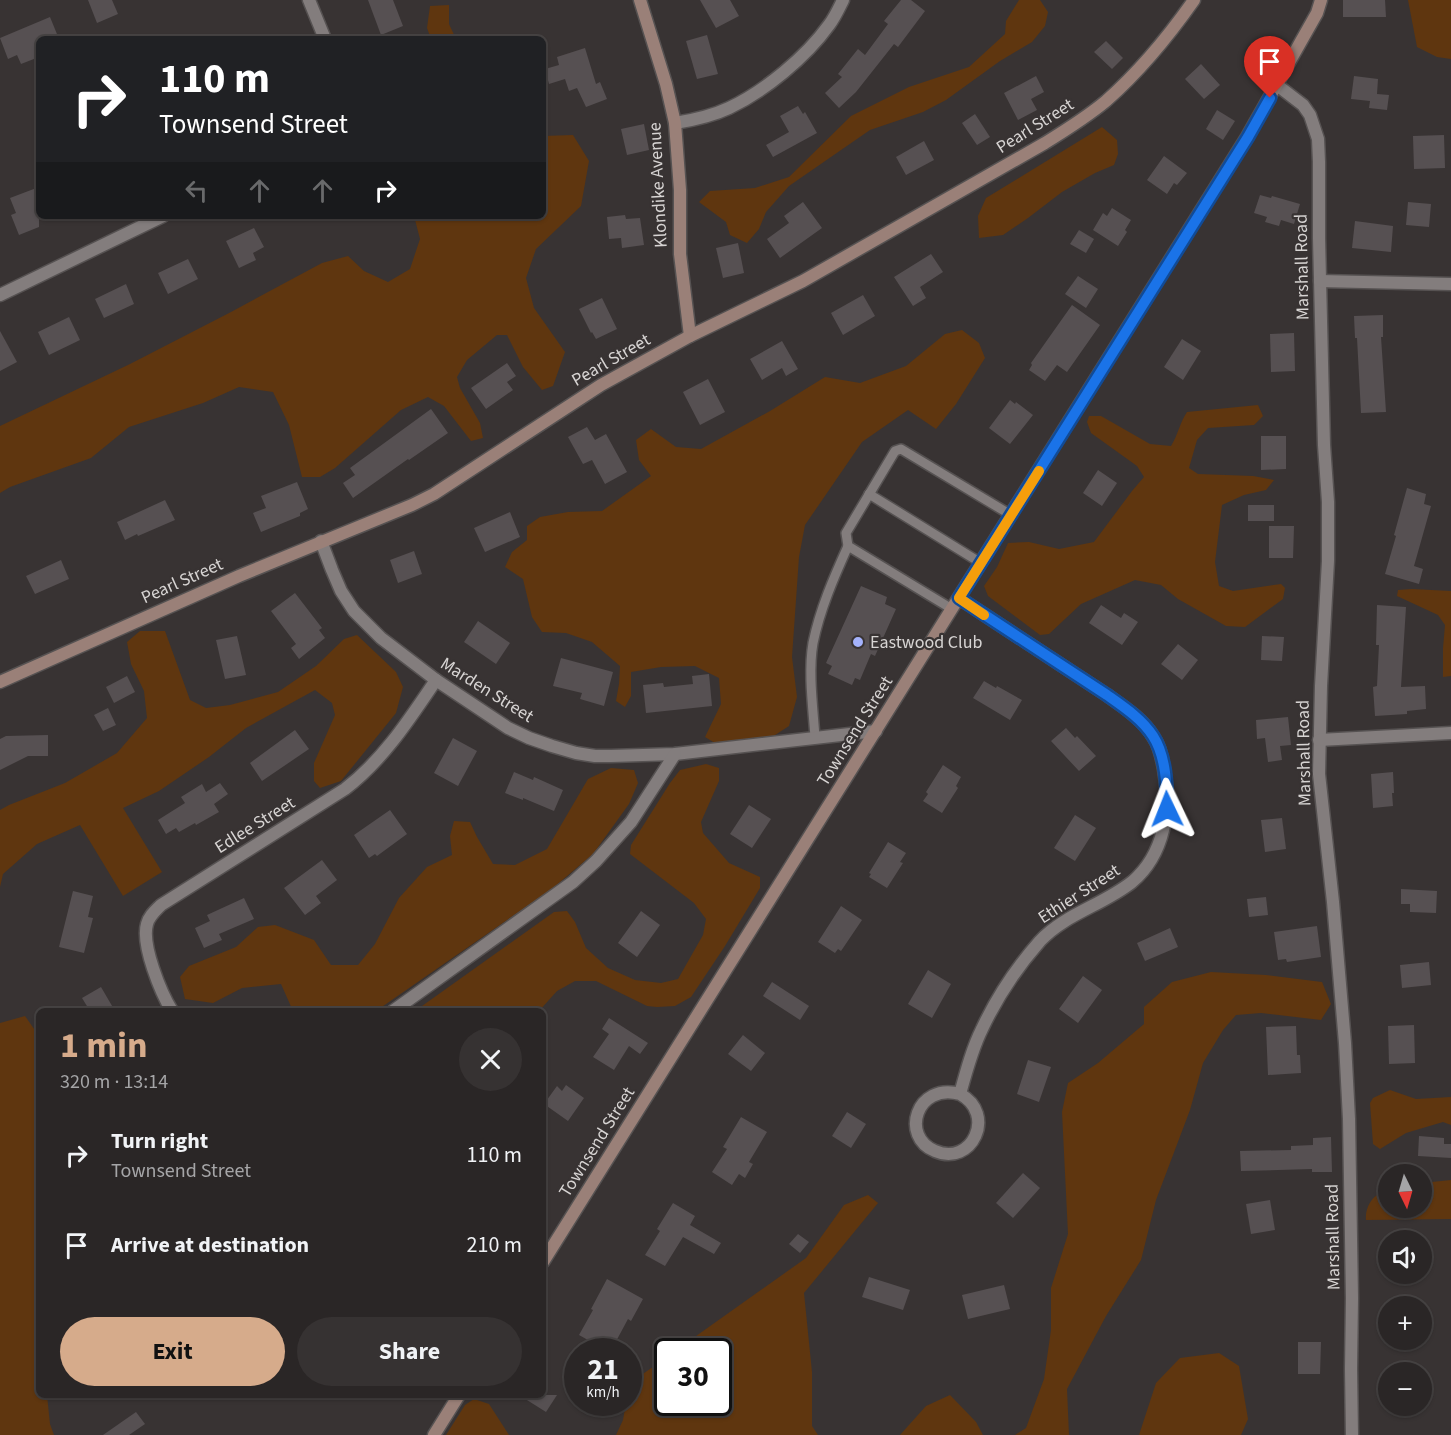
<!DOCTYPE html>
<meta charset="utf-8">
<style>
:root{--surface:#2a2626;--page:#363232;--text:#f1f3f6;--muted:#a5a5a7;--line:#464343;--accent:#d6ab8b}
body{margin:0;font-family:"Source Sans 3",sans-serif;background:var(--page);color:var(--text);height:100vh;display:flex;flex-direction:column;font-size:22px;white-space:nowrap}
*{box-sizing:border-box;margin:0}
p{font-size:20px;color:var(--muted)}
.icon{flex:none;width:33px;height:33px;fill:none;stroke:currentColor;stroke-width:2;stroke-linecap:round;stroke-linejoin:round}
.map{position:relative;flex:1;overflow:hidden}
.sheet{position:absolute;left:36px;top:1008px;width:510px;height:390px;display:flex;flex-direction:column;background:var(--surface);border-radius:9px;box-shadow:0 2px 4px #0004,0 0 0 2px var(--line)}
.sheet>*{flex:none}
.banner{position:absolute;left:36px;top:36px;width:510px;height:183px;border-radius:9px;box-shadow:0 2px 4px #0004,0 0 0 2px var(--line);background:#202124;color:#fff;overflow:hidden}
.needle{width:39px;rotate:175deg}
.controls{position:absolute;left:1378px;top:1164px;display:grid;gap:12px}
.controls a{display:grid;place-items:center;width:54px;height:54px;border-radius:50%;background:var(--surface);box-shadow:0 2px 4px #0004,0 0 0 2px var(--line);font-size:30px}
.speed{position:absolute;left:564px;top:1338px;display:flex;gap:12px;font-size:30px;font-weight:700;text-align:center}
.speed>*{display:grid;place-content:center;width:78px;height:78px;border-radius:50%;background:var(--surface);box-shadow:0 2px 4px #0004,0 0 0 2px var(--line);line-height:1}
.speed small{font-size:15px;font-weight:400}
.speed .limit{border:3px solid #111;border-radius:9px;background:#fff;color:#111}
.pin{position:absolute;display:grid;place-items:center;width:51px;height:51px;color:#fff;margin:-62px -26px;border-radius:50% 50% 50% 0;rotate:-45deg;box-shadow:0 0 6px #0007}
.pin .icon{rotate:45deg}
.me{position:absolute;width:66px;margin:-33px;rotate:358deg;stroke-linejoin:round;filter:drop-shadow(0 0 4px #0008)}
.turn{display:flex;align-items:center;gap:21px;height:126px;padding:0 24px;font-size:27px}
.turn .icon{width:78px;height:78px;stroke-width:2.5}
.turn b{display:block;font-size:42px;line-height:51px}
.lanes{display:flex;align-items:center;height:57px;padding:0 24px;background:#0003;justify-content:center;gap:30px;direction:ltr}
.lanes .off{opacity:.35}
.round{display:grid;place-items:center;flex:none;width:63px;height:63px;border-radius:32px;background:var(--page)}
.overview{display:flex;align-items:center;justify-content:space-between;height:102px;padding:0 24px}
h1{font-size:36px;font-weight:700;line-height:45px;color:var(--accent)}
.cta{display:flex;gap:12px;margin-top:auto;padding:12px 24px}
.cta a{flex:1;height:69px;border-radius:36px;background:var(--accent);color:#111;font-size:24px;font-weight:700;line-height:69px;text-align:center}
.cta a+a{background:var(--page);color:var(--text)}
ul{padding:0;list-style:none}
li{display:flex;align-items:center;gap:18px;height:90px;padding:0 24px}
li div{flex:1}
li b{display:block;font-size:22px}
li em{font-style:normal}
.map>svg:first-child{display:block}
.green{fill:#5f360f}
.building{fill:#565052}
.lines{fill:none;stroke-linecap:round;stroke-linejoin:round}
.lane-casing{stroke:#565252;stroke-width:12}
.street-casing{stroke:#565252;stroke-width:15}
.secondary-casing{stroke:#565252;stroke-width:15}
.lane{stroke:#837d7d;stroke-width:9}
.street{stroke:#837d7d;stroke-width:12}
.secondary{stroke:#9a8078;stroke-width:12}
.route-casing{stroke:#114b97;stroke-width:15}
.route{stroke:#1a73e8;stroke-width:10}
.slow{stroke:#f59e0b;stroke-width:10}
.poi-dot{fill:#a4b2fc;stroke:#383333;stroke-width:2}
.labels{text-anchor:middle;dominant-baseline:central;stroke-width:4.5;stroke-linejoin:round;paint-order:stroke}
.street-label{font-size:18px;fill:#d7d4d3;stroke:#383333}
.poi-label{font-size:18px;fill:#d7d4d3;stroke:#383333;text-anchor:start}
</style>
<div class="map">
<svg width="1451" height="1435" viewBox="0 0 1451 1435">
<rect width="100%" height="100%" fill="#383333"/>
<g class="green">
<polygon points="1019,0 1040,0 1048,12 1045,26 1032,42 1000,61 946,100 923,112 870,130 789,186 766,212 759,229 747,243 730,235 726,222 699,202 710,191 755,188 789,177 851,116 909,87 969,67 1005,34 1006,21"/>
<polygon points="1408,0 1451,0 1451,59 1437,57 1417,47"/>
<polygon points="449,5 449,24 456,39 431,39 427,28 430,6"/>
<polygon points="1102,127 1117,140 1118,154 1114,165 1095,173 1062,192 1028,218 1003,235 979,238 978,216 986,198"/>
<polygon points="573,135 589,161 581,206 536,249 526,278 534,308 565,352 553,386 542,390 523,367 507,335 497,335 467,360 457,377 460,388 480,423 483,438 471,441 444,406 428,397 401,410 335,468 320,477 302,477 289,425 273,392 239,387 203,403 129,427 91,458 10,487 0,493 0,426 130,364 231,312 322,263 348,256 364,271 388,282 410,269 420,239 414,216 543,216 543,136"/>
<polygon points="962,330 979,343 985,358 956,404 936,429 908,410 862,442 805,525 799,557 792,657 797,697 789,726 772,737 715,743 705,737 721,704 719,678 695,666 661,667 631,672 631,696 625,707 616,701 619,684 620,666 592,642 566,633 542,632 532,617 523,579 505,567 512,552 527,540 527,526 540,517 568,512 602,511 651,476 639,460 636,440 651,429 676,447 701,449 770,411 825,377 860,383 906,366 945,334"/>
<path d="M1258,405L1263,416L1254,425L1208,428L1197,440L1189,468L1198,474L1253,476L1274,480L1266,490L1244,495L1222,505L1215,562L1219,586L1233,591L1281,584L1285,588L1283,599L1245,627L1226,626L1178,599L1161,585L1135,580L1081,604L1049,634L1040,635L988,596L984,586L997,567L1008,543L1029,542L1059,549L1094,542L1132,491L1144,477L1137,466L1091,433L1087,422L1089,416H1101L1150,444L1171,446C1178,435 1180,422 1187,412Z"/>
<polygon points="1412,589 1451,591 1451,676 1443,677 1443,648 1445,625 1438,615 1397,596 1398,590"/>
<polygon points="140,631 165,631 190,700 206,708 230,705 278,692 316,666 344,639 357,635 396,672 403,687 396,713 341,781 320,788 314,781 314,763 335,715 332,703 315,690 246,728 209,757 159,791 123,808 162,872 123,896 80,825 37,844 3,874 0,887 0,810 9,805 65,783 117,753 147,718 144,691 131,664 127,642"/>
<polygon points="706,764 719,768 719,781 701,822 703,833 729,863 760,877 760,888 725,946 691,997 675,1006 657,1007 647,1006 596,981 575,981 557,991 539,1011 415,1011 554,912 567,911 575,922 586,948 608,968 635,980 661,983 678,979 703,935 706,919 694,903 630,854 631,845 670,783 680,770"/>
<polygon points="611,768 634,770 638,783 629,804 593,854 553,888 376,1011 293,1011 281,984 242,988 213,1003 185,999 180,977 189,966 236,947 258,927 275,925 314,940 331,965 358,965 375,944 399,898 427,867 452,855 450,836 454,821 470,822 477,837 493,864 515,865 547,849 588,779"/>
<polygon points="1211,972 1266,975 1322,982 1331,1004 1321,1020 1261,1013 1236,1015 1223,1030 1203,1063 1190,1110 1156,1200 1141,1260 1106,1316 1067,1389 1069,1435 1015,1435 1026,1428 1044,1379 1051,1330 1051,1288 1068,1234 1062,1112 1068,1083 1098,1063 1144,1024 1144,1007 1172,982"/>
<polygon points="25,1016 39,1036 39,1395 47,1395 50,1424 54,1435 0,1435 0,1023"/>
<polygon points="1390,1090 1416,1099 1451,1097 1451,1125 1443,1122 1406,1133 1380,1149 1373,1144 1370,1103 1373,1098"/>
<path d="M1451,1180V1219L1366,1220C1365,1205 1374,1193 1389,1190V1208H1422V1183Z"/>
<polygon points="868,1195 878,1203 804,1293 812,1372 812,1426 818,1435 616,1435 623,1420 626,1403 628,1402 630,1383 667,1357 668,1402 718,1402 718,1352 675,1351 806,1258 844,1205"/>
<polygon points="1219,1353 1239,1366 1248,1419 1241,1435 1139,1435 1156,1383 1180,1358"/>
<polygon points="950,1395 976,1422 983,1435 900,1435 926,1406"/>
<polygon points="474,1399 489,1404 509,1435 446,1435 465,1405"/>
</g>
<g class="building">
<polygon points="88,0 112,0 118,14 97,23"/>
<polygon points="368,0 393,0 403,26 381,35"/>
<polygon points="700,0 730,0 739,16 716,28"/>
<polygon points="901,0 911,0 925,11 898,47 894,44 856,92 839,108 825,93 842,77 838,74 858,49 865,55 888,24 884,21"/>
<polygon points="1343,0 1385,0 1386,17 1343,17"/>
<polygon points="50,17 59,39 39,39 39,57 21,64 17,55 8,59 0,38"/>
<polygon points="707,35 718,74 697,79 686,41"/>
<polygon points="1106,41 1123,58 1112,69 1094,52"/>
<polygon points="585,48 596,84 600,82 607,99 586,107 577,88 569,91 565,79 549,84 545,69 559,65 557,57"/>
<polygon points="1201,64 1220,85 1204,99 1185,79"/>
<polygon points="1036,76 1044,92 1031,99 1037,110 1018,120 1004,93"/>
<polygon points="1354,76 1378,79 1377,94 1389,95 1387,110 1369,108 1370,101 1351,99"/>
<polygon points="798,106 803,114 805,112 817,133 773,157 766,145 789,132 780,116"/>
<polygon points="1217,110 1235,121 1223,140 1206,129"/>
<polygon points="975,114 990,137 977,145 962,123"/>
<polygon points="644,124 649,150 627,155 621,129"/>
<polygon points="1444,135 1445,168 1414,169 1413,136"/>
<polygon points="924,141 934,160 906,175 896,157"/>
<polygon points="1164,156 1187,173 1177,185 1174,183 1167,194 1147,180"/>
<polygon points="39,187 39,227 19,235 11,215 16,213 10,198"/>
<polygon points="1260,195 1271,198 1272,196 1300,204 1294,224 1281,220 1279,226 1265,222 1267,217 1254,213"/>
<polygon points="803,202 822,228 780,258 767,239 789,223 784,216"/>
<polygon points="1408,202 1431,204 1429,227 1406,225"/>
<polygon points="1112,208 1131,220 1125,230 1127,232 1118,246 1093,230 1103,213 1107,216"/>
<polygon points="625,215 626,219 640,218 644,245 622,248 621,238 609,239 607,217"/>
<polygon points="1355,221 1393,226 1391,252 1352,248"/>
<polygon points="254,228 264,247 253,253 256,260 239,268 226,241"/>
<polygon points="1079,230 1094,239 1086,253 1070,244"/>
<polygon points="738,243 744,273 723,278 716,248"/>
<polygon points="931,254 943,272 920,287 926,298 913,306 894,277"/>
<polygon points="188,259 198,279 168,294 158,273"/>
<polygon points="1078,276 1098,289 1086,308 1065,294"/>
<polygon points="126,284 134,304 104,318 95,299"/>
<polygon points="863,295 875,316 843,335 831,313"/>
<polygon points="602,298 617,329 596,339 592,332 591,333 579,309"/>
<polygon points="1072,305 1100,325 1067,372 1057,365 1045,381 1029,370 1032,365 1031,363"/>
<polygon points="1383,315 1383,337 1381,337 1386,412 1361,413 1357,338 1355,338 1354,316"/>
<polygon points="69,317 80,340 49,355 38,332"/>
<polygon points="0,331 17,362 0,371"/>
<polygon points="1294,333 1295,371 1271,372 1270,334"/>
<polygon points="1182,339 1201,351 1183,380 1164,367"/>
<polygon points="782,341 798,369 786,376 782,368 762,380 750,359"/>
<polygon points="507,363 516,376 507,382 513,390 486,409 471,388"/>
<polygon points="708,379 725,412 700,425 683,392"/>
<polygon points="1010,400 1015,404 1016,402 1033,415 1010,444 989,428"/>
<polygon points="431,409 448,433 409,460 408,459 353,498 343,483 355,475 350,468"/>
<polygon points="587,427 595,440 606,434 627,472 605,484 592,460 583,464 568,437"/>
<polygon points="1261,436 1286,436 1286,469 1261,470"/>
<polygon points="1098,470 1117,483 1102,506 1083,493"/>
<polygon points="297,482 308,509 300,513 300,516 261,532 253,513 266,508 261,496"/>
<polygon points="1407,488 1426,494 1424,504 1431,506 1414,566 1423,569 1419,584 1385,574 1396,536 1394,535"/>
<polygon points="165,500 175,520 138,536 137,534 125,540 117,522"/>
<rect x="1248" y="505" width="26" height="16"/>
<polygon points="510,512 520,537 485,552 474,528"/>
<polygon points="1269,526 1294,526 1293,558 1269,558"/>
<polygon points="414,551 422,574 398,583 390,560"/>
<polygon points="61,560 69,579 35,594 26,576"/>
<polygon points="861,586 887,597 885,604 896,609 875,656 871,654 860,680 855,678 852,685 828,674 832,666 826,663"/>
<polygon points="295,593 322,628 319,630 325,638 299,659 291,648 296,644 271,611"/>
<polygon points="1101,605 1121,618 1124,613 1138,622 1122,645 1089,623"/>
<polygon points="1377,605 1406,607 1401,687 1425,686 1426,709 1407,711 1407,714 1375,716 1373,687 1377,686 1379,645 1376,645"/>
<polygon points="478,621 510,643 496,664 464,642"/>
<polygon points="237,636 246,675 225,679 216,640"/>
<polygon points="1262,636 1284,637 1282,661 1261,660"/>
<polygon points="1178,644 1198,660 1182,680 1161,664"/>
<polygon points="561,658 613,672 604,706 580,699 582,693 553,686"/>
<polygon points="709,674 712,706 646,713 643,685 663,683 664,687 693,684 692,676"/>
<polygon points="127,676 135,692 114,703 106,687"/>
<polygon points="984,681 996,688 997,686 1022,700 1010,720 973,698"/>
<polygon points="108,708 116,725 103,731 94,715"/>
<polygon points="1288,717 1291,745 1280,746 1282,760 1268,762 1265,738 1257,739 1256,720"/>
<polygon points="1066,728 1075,738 1077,736 1096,756 1079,771 1051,741"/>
<polygon points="295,730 309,749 262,781 250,763"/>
<polygon points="48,735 48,756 28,756 0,770 0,739 6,736"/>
<polygon points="453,738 477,751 458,786 434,773"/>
<polygon points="943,765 961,777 956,786 958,788 942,813 923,801 928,794 926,792"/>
<polygon points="514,772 533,780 534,777 563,790 554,811 523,798 523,800 505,793"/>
<polygon points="1393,772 1394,793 1392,793 1393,806 1373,808 1371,774"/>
<polygon points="220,783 228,794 214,804 219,812 196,825 195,823 179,832 176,828 166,834 158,820 185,803 181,797 202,784 206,792"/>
<polygon points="749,805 771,819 752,848 730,834"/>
<polygon points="390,810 407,834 377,856 375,854 369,858 354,835"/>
<polygon points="1075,815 1096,828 1075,861 1054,848"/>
<polygon points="1282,818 1286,849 1265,852 1261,820"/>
<polygon points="888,842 906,853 900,862 903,863 887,888 869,877 871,874 869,873"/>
<polygon points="322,860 337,880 316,896 321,903 305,915 284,888"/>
<polygon points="1401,889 1437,891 1436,913 1410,912 1410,904 1401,904"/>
<polygon points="73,891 93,896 88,917 93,918 84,953 59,947"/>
<polygon points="1266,897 1268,915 1249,917 1247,899"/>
<polygon points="244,898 254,919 219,934 222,940 204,948 195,928 210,921 207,915"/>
<polygon points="841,906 862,920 841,951 838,949 835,953 818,942"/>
<polygon points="641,911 660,925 637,957 618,943"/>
<polygon points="1317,926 1321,957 1287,962 1286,959 1278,960 1274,932"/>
<polygon points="1170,928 1178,947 1145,961 1137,943"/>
<polygon points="1429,962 1431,985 1402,988 1400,965"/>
<polygon points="928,970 951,984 932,1018 908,1004"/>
<polygon points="1083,976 1102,990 1078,1023 1059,1009"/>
<polygon points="772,982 809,1006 800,1020 763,996"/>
<polygon points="101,987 115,1011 90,1011 82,998"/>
<polygon points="609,1018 648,1043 640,1054 629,1046 614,1070 593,1057 609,1034 602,1029"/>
<polygon points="1414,1025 1415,1063 1389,1064 1388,1026"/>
<polygon points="1296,1026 1297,1055 1300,1055 1301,1073 1268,1075 1266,1027"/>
<polygon points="743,1035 765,1053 751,1071 728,1054"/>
<polygon points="1028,1060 1051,1067 1039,1102 1017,1094"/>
<polygon points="566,1085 584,1098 568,1121 544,1104 557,1086 562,1091"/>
<polygon points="847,1112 866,1124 851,1148 832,1136"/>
<polygon points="741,1117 767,1132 749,1162 753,1164 745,1178 739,1174 732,1185 712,1172 727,1149 723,1147"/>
<polygon points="1419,1136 1444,1138 1444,1144 1451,1144 1451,1158 1418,1156"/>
<polygon points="1331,1137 1332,1172 1312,1172 1312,1169 1241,1171 1240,1151 1291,1150 1291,1146 1313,1145 1313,1138"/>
<polygon points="1023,1173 1040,1188 1013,1218 996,1203"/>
<polygon points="1270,1200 1275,1230 1251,1234 1246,1204"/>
<polygon points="673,1203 695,1216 690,1225 721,1243 714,1254 683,1237 665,1266 645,1255 660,1231 657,1229"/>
<polygon points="798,1234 809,1242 800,1253 789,1244"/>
<polygon points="869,1277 910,1290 903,1310 862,1297"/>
<polygon points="607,1279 643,1299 631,1321 628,1319 614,1345 608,1342 604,1349 579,1335 593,1310 591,1309"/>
<polygon points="1004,1285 1010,1309 968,1319 962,1295"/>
<polygon points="1298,1342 1321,1342 1320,1374 1298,1374"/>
<polygon points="519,1395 557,1395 546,1412"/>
<polygon points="136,1412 145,1424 129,1435 103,1435"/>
</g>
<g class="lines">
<defs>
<g id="lane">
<polyline points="869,494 981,563"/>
<polyline points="952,609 848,546 846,533 895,451 901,449 1011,515"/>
<path d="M815,737C813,708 808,672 813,643C820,609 834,577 848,546"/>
</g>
<g id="street">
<polyline points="309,0 325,39"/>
<polyline points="1277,85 1303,105 1310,115 1318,139 1319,162 1319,238 1324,445 1328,502 1328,561 1321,686 1319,774 1333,902 1345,1043 1349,1119 1352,1298 1351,1369 1352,1435"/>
<path d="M675,123C694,120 712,116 729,108C765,91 806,57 829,25C835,17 839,8 843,0"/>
<polyline points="1320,281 1451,284"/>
<polyline points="0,295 163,216"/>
<polyline points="321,541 332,570 341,591 354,611 381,638 436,680 508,728 529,738 552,746 576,753 595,756 611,756 675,754 876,731"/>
<path d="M959,598L1107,695C1124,707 1144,720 1154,738C1160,747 1162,758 1164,769C1171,809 1165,854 1132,882C1103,905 1065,914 1040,941C1018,966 996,999 982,1029C972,1049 966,1072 960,1094C997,1114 972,1167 935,1151C900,1137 916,1082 960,1094"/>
<polyline points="1319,740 1451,733"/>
<path d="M172,1011C161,993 141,945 147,924C149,916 155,911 161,905L345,789C383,760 409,720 436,680"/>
<polyline points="393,1011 573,882 596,861 631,822 675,754"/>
</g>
<g id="secondary">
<polyline points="640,0 666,84 675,123 680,190 680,254 690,336"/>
<path d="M0,682L239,576L412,505L434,494L601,385L690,336L803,281L1045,143C1066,130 1087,117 1106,101C1140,71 1168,37 1194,0"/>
<polyline points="543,1262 1247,137 1317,13 1321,0"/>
<polyline points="434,1435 459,1395"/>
</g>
</defs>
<use href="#lane" class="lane-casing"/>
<use href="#street" class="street-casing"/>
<use href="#secondary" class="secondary-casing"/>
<use href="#lane" class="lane"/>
<use href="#street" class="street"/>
<use href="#secondary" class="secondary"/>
</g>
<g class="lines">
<defs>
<path id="route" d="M1167,809C1167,786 1166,756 1153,736C1142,719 1124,707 1107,695L959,598L1248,137L1270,98"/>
</defs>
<use href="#route" class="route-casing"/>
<use href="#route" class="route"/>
<polyline class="slow" points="984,615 959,598 1039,471"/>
</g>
<circle class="poi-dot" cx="858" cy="642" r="6"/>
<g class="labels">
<g class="street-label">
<text transform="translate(1035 126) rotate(-32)">Pearl Street</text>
<text transform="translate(658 185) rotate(-93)">Klondike Avenue</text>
<text transform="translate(1302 267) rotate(-91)">Marshall Road</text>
<text transform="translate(611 360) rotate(-30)">Pearl Street</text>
<text transform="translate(182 581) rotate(-24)">Pearl Street</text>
<text transform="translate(487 690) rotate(32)">Marden Street</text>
<text transform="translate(855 731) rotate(-58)">Townsend Street</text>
<text transform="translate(1304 753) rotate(-91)">Marshall Road</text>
<text transform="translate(255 825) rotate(-32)">Edlee Street</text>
<text transform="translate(1079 894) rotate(-33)">Ethier Street</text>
<text transform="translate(597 1142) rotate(-58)">Townsend Street</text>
<text transform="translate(1333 1237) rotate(-91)">Marshall Road</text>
</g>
<g class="poi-label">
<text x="870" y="642">Eastwood Club</text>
</g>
</g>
</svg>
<div class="controls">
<a><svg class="needle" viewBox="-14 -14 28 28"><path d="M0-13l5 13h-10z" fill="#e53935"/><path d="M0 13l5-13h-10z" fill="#a5a5a7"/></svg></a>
<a><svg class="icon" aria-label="sound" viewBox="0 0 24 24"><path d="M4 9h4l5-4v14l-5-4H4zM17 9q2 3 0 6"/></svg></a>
<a>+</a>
<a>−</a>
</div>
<div class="speed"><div>21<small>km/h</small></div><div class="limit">30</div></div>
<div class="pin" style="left:1270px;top:98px;background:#d93025"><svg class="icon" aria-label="arrive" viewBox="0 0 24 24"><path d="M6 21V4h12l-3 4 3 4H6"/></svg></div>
<svg class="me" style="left:1167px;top:809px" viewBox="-20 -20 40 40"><path d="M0-17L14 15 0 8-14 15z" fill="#1a73e8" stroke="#fff" stroke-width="4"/></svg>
<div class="banner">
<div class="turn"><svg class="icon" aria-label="right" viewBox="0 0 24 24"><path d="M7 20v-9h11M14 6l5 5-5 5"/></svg><div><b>110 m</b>Townsend Street</div></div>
<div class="lanes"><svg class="icon off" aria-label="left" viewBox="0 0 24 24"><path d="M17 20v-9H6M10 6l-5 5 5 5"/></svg><svg class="icon off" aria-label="ahead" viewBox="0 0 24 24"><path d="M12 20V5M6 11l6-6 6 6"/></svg><svg class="icon off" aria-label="ahead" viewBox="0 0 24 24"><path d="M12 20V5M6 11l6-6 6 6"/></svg><svg class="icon" aria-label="right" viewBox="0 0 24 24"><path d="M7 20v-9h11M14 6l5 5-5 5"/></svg></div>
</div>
<section class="sheet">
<div class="overview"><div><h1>1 min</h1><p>320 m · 13:14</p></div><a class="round"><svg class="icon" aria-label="close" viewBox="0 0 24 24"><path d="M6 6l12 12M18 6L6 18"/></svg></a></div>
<ul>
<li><svg class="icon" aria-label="right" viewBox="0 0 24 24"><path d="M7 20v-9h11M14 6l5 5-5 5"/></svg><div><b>Turn right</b><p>Townsend Street</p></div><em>110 m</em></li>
<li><svg class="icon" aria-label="arrive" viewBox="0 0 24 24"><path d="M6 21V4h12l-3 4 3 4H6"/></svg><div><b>Arrive at destination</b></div><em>210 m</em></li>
</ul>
<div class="cta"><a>Exit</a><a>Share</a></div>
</section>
</div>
